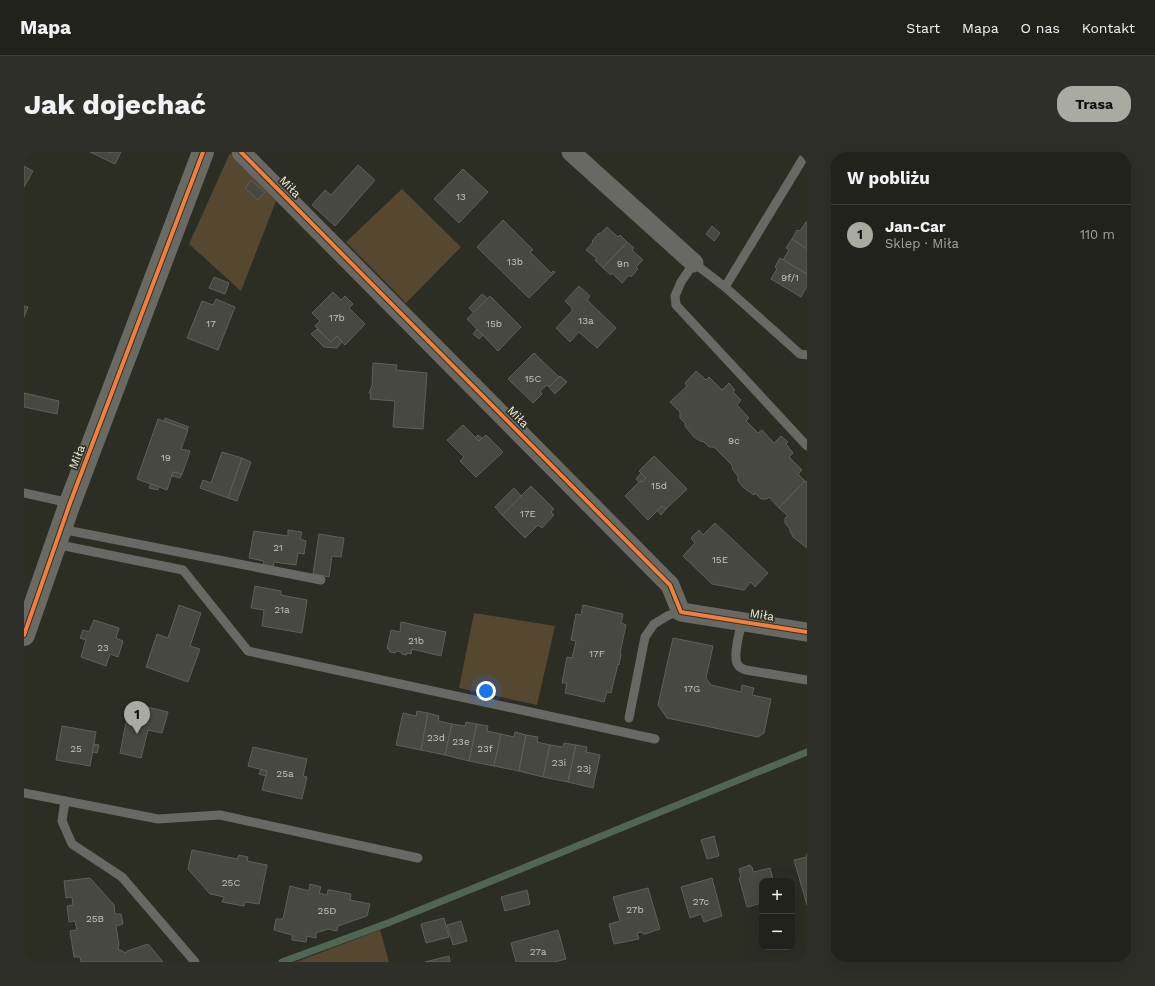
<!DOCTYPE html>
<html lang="pl">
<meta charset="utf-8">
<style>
:root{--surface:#21221b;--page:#2d2f28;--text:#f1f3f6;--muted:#a2a4a3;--line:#3e3f3a;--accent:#a9aaa0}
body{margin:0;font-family:"Work Sans",sans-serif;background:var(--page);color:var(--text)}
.controls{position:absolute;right:12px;bottom:12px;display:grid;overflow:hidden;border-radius:8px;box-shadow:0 4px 16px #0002}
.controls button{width:36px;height:36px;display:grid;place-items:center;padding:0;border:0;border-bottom:1px solid var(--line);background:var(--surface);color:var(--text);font:20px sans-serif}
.you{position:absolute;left:462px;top:539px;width:14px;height:14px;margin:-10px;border:3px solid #fff;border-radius:50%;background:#1a73e8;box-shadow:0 0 0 6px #1a73e833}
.badge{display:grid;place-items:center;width:26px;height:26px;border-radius:50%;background:var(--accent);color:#111;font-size:13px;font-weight:700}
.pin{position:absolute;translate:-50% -33px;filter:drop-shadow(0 1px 2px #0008)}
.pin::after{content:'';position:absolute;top:21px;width:14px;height:12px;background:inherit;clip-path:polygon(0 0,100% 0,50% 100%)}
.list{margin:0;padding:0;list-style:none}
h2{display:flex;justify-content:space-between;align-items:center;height:52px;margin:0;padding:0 16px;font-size:17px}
h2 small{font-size:13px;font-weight:400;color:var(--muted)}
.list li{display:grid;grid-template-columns:26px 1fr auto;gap:12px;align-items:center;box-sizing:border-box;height:60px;padding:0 16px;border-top:1px solid var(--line)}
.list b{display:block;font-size:15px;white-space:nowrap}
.list p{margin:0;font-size:13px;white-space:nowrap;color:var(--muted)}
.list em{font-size:13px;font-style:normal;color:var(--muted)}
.map{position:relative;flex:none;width:783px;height:810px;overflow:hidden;border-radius:16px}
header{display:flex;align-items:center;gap:24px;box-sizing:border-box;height:56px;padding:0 20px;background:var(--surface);border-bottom:1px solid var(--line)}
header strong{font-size:19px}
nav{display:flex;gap:22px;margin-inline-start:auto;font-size:14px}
.intro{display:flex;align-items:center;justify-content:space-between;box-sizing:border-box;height:96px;padding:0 24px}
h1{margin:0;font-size:28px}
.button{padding:10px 18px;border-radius:16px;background:var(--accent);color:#111;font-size:14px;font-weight:700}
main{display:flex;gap:24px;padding:0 24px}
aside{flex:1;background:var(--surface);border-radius:16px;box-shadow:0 4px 16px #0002}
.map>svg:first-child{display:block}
.green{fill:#564730}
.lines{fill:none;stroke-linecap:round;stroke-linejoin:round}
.stream{stroke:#4f6652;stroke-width:7}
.building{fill:#474941;stroke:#5e6159}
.lane{stroke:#686864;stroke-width:9}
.street{stroke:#686864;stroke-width:19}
.secondary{stroke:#6a6a65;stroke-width:22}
.cycleway-casing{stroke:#303121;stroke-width:6}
.cycleway{stroke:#f27e40;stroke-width:4}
.labels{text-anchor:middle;stroke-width:3.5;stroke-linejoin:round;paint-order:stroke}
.number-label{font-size:10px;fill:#c3c4ba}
.street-label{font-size:12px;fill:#ecede3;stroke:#303121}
</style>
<header>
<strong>Mapa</strong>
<nav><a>Start</a><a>Mapa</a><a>O nas</a><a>Kontakt</a></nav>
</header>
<div class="intro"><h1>Jak dojechać</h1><a class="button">Trasa</a></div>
<main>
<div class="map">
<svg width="783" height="810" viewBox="0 0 783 810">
<rect width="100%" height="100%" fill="#2c2e24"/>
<!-- green -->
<g class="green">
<path d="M206,1l46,48 -35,90 -52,-47z"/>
<path d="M378,37l59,58 -55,56 -60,-61z"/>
<path d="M450,461l81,13 -18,79 -78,-17z"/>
<path d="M356,778l9,32h-93z"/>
</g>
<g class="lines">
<!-- stream -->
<path class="stream" d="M258,810l106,-39 172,-70 247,-101"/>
</g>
<!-- building -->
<g class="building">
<path d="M66,0h18l3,1v-1h10l-6,12z"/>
<path d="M334,13l17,15 -40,46 -23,-21 13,-15 6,5z"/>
<path d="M0,14l9,5 -9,16z"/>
<path d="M439,17l25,23 -29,31 -25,-24z"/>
<path d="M227,28l14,12 -7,8 -13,-12z"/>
<path d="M479,68l30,30 -3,2 21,21 2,-2 2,1 -26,26 -52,-51z"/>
<path d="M782,70h1v27l-15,-10 5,-9 3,1z"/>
<path d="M688,74l8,7 -6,8 -8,-7z"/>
<path d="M583,75l11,10 2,-2 7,7 -24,26 -8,-8 2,-1 -11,-9 7,-8 -1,-1 7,-8 1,1z"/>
<path d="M768,87l15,10v25l-24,-14 6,-10 -3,-2z"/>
<path d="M603,90l7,6 -2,2 11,10 -7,7 2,2 -7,8 -2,-2 -7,8 -10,-10 -1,2 -8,-7z"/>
<path d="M756,106l27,16v12l-6,11 -30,-18 6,-10 -2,-2z"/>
<path d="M190,125l15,6 -4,11 -16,-6z"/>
<path d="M555,134l11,10 -3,4 29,28 -19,20 -18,-16 -9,10 -14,-14 16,-17v-3l-7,-7z"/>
<path d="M309,140l8,8 4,-4 8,8 -4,4 16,16 -20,21 -8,-9 -6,6 -16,-16 5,-5 -8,-8z"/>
<path d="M458,142l6,5 -14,14 -5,-5z"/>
<path d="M466,144l31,31 -23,24 -31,-32z"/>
<path d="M192,147l19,8 -17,43 -31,-12 15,-37 11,4z"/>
<path d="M0,154l4,1 -4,10z"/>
<path d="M293,177l14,13 6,-6 5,6 -5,6 -13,-1 -13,-13z"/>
<path d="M453,177l6,6 -4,4 -6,-5z"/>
<path d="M510,201l25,24 -10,10 -2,-2 -7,6 2,3 -9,9 -25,-24z"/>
<path d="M349,211l24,2 -1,5 31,3 -4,56 -30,-2 2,-26 -25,-2 1,-6h-2l3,-7z"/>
<path d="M672,219l10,9 3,-3 13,13 7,-7 6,7 -2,2 8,8 -4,5 12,13 -3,3 12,12 4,-3 12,13 7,-7 7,6 -2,2 7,9 -4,4 13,13 -4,4 7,7 -26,27 -10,-11 -2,2h-6l-6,-6 -1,2 -10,-7 -6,-7v-5l-5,-6 -1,-5 -18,-18h-5l-6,-6 -1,1 -8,-5 -9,-11v-3l-5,-5v-6l-10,-10 17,-16 -2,-3z"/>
<path d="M536,224l7,6 -12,12 -6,-7z"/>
<path d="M0,241l35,8 -2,13 -33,-7z"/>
<path d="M141,266l24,9 -2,2 -23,-8z"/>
<path d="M134,267l30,11 -7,19 9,2 -4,12 -4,11 -9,-2 -6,18 -30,-11z"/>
<path d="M439,273l16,16 7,-6 17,17 -27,25 -16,-16 4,-4 -17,-17z"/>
<path d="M454,283l4,3 -3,3 -4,-3z"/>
<path d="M198,300l20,6 -14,40 -28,-10 3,-8 8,3z"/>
<path d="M630,304l33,33 -21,20 -4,-3 -14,14 -23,-24 15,-15 2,1 4,-4 -7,-7z"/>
<path d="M218,306l9,4 -14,39 -9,-3z"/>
<path d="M149,320l9,2 -2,4 -8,-2z"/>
<path d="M617,321l5,5 -4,4 -2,-1 -1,1 -3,-3z"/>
<path d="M781,329l2,1v66l-14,-11 -3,-6v-2l-5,-6v-5l3,-2 -9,-8z"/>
<path d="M127,332l7,2v4l-9,-2z"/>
<path d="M507,334l23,23 -3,3 3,3 -12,13 -4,-3 -13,13 -23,-23z"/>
<path d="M490,336l7,8 -19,19 -7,-8z"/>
<path d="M638,354l4,3 -5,6 -4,-5z"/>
<path d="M691,371l53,50 -13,14 -4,-5 -7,8 -32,-6 -29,-28 12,-13 -4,-5 8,-8 4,5z"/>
<path d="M264,378l14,2 -2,7 6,2 -2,13 -6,-1 -2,12 -22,-3 -1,5 -10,-1 1,-5 -15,-3 5,-27 34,5z"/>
<path d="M295,382l25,4 -3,19 -9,-1 -3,21 -16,-3z"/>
<path d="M231,434l26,5v4l26,5 -5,33 -40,-7 2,-16 -13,-2z"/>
<path d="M155,453l22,8 -11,33 10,3 -12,33 -42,-15 11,-33 11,4z"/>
<path d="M559,453l40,9 -2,9 5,2 -6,28 1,1 -2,11 -1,-1 -7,29 -4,-1 -3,10 -39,-9 2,-10h-5l5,-26 5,1 4,-17 -5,-1 5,-26 5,1z"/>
<path d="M70,468l25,8 -3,10 7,3 -5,16 -8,-3 -4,12 -25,-9 5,-17 -6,-2 3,-8 6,2z"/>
<path d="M377,470l45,10 -5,24 -29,-7 -1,5 -3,-1 -2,2 -4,-1 -1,-2 -5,-1 -1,2 -5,-1 -1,-3h-2l4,-19 9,2z"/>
<path d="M649,486l40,8 -7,32 5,7 30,7 1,-7 12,3 -2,7 19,4 -7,34 -6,4 -91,-19 -9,-13z"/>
<path d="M106,551l38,9 -6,21 -14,-3 -7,28 -21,-5z"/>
<path d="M393,559l11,2 -7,37 -25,-5 7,-32 13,3z"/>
<path d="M404,561l11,3 -1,5 14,3 -7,31 -24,-5z"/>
<path d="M442,570l11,2 -8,37 -24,-6 7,-31 13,2z"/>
<path d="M453,572l11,2 -1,5 14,3 -7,32 -25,-5z"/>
<path d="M38,574l34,6 -6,34 -34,-6z"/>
<path d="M491,580l11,3 -7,36 -25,-5 7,-32 13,3z"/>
<path d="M502,583l12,2 -1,5 13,3 -7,32 -24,-6z"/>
<path d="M540,591l12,2 -8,37 -25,-5 7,-32 13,2z"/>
<path d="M70,592l5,1 -2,8 -5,-1z"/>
<path d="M552,593l11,2 -1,5 14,3 -7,33 -25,-6z"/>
<path d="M229,595l54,12 -4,17 4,1 -5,22 -40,-9 5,-19 -19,-5z"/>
<path d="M237,617l6,2 -1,5 -7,-2z"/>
<path d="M690,684l5,20 -12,3 -6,-19z"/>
<path d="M168,698l45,9 2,-4 9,2 -1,4 20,4 -8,39 -14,-2 -1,4 -22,-4 2,-5 -14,-3 -22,-25z"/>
<path d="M783,702v51l-13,-45 13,-3z"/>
<path d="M726,713l1,2h1l1,5 17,-4 3,11 -2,1v1h-9v22l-15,4 -8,-29 2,-1 -2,-8z"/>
<path d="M66,726l24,27 1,9h6l2,10 -7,2 3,19 -1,4 8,4 1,-2 21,-7 15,18h-82l-1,-5h-6l-4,-26 7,-1 -2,-9 -6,1 -2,-16 6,-1 -1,-8 -6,1 -2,-17z"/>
<path d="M688,726l10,38 -18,6 -3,-8 -11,4 -9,-31z"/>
<path d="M286,732l11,3 -2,6 8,2 1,-5h2l21,4 -1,6 20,4 -3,12 -29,10 -1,5 -9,-2 -12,4v5l-9,-2 -1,6 -14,-2v-5l-18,-5 2,-11h7l7,-33 19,5z"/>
<path d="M624,736l12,41 -15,5h-2l-1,-2 -5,1 2,6 -25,5 -5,-20 11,-3 -7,-24z"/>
<path d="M503,738l3,14 -25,7 -4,-14z"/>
<path d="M420,766l5,19 -23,6 -5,-19z"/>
<path d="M437,769l6,20 -14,4 -6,-20z"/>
<path d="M534,778l8,29 -12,3h-38l-5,-19z"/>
<path d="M425,804l1,6h-25z"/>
</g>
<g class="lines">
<!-- lane -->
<g class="lane">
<path d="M783,0l-82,135 -31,-24 -13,19 -6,14 1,9 131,141"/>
<path d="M701,135l75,67 7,1"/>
<path d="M0,341l46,10"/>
<path d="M37,377l260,51"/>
<path d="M31,392l128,26 65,81 407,88"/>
<path d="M718,469c-2,10 -10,36 -4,44 2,3 5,4 8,5l61,10"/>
<path d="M605,566l16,-81 9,-13 15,-9 12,-3"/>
<path d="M0,641l134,26 62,-4 198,43"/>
<path d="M41,649l-3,20 10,23 50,33 73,85"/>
</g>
<!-- street -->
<g class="street">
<path d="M217,0l429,433 11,27 126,20"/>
<path d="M547,0l123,111"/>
</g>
<!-- secondary -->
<path class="secondary" d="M0,483l46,-132 133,-351"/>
<defs>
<g id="cycleway">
<path d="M217,0l429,433 11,27 126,20"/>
<path d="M0,483l46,-132 133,-351"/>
</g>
</defs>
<!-- cycleway casing -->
<use href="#cycleway" class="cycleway-casing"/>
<!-- cycleway -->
<use href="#cycleway" class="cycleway"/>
</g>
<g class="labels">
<!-- number labels -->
<g class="number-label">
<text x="437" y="48">13</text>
<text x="491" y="113">13b</text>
<text x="599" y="115">9n</text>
<text x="766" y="129">9f/1</text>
<text x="313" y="169">17b</text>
<text x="562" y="172">13a</text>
<text x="187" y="175">17</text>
<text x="470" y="175">15b</text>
<text x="509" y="230">15C</text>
<text x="710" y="292">9c</text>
<text x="142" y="309">19</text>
<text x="635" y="337">15d</text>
<text x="504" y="365">17E</text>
<text x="254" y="399">21</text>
<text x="696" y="411">15E</text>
<text x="258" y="461">21a</text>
<text x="392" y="492">21b</text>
<text x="79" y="499">23</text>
<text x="573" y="505">17F</text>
<text x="668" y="540">17G</text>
<text x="412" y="589">23d</text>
<text x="437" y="593">23e</text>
<text x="52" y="600">25</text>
<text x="461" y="600">23f</text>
<text x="535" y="614">23i</text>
<text x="560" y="620">23j</text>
<text x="261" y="625">25a</text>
<text x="207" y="734">25C</text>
<text x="677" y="753">27c</text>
<text x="611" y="761">27b</text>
<text x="303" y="762">25D</text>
<text x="71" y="770">25B</text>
<text x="514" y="803">27a</text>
</g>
<!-- street labels -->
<g class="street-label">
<text transform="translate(266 35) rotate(45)" y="4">Miła</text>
<text transform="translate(494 265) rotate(45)" y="4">Miła</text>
<text transform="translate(53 305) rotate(-69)" y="4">Miła</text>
<text transform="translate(738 463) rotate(9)" y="4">Miła</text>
</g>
</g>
</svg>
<div class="controls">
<button>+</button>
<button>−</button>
</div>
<div class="you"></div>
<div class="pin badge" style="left:113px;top:582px">1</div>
</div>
<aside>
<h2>W pobliżu<small></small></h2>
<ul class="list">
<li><span class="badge">1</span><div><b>Jan-Car</b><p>Sklep · Miła</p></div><em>110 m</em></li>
</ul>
</aside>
</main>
